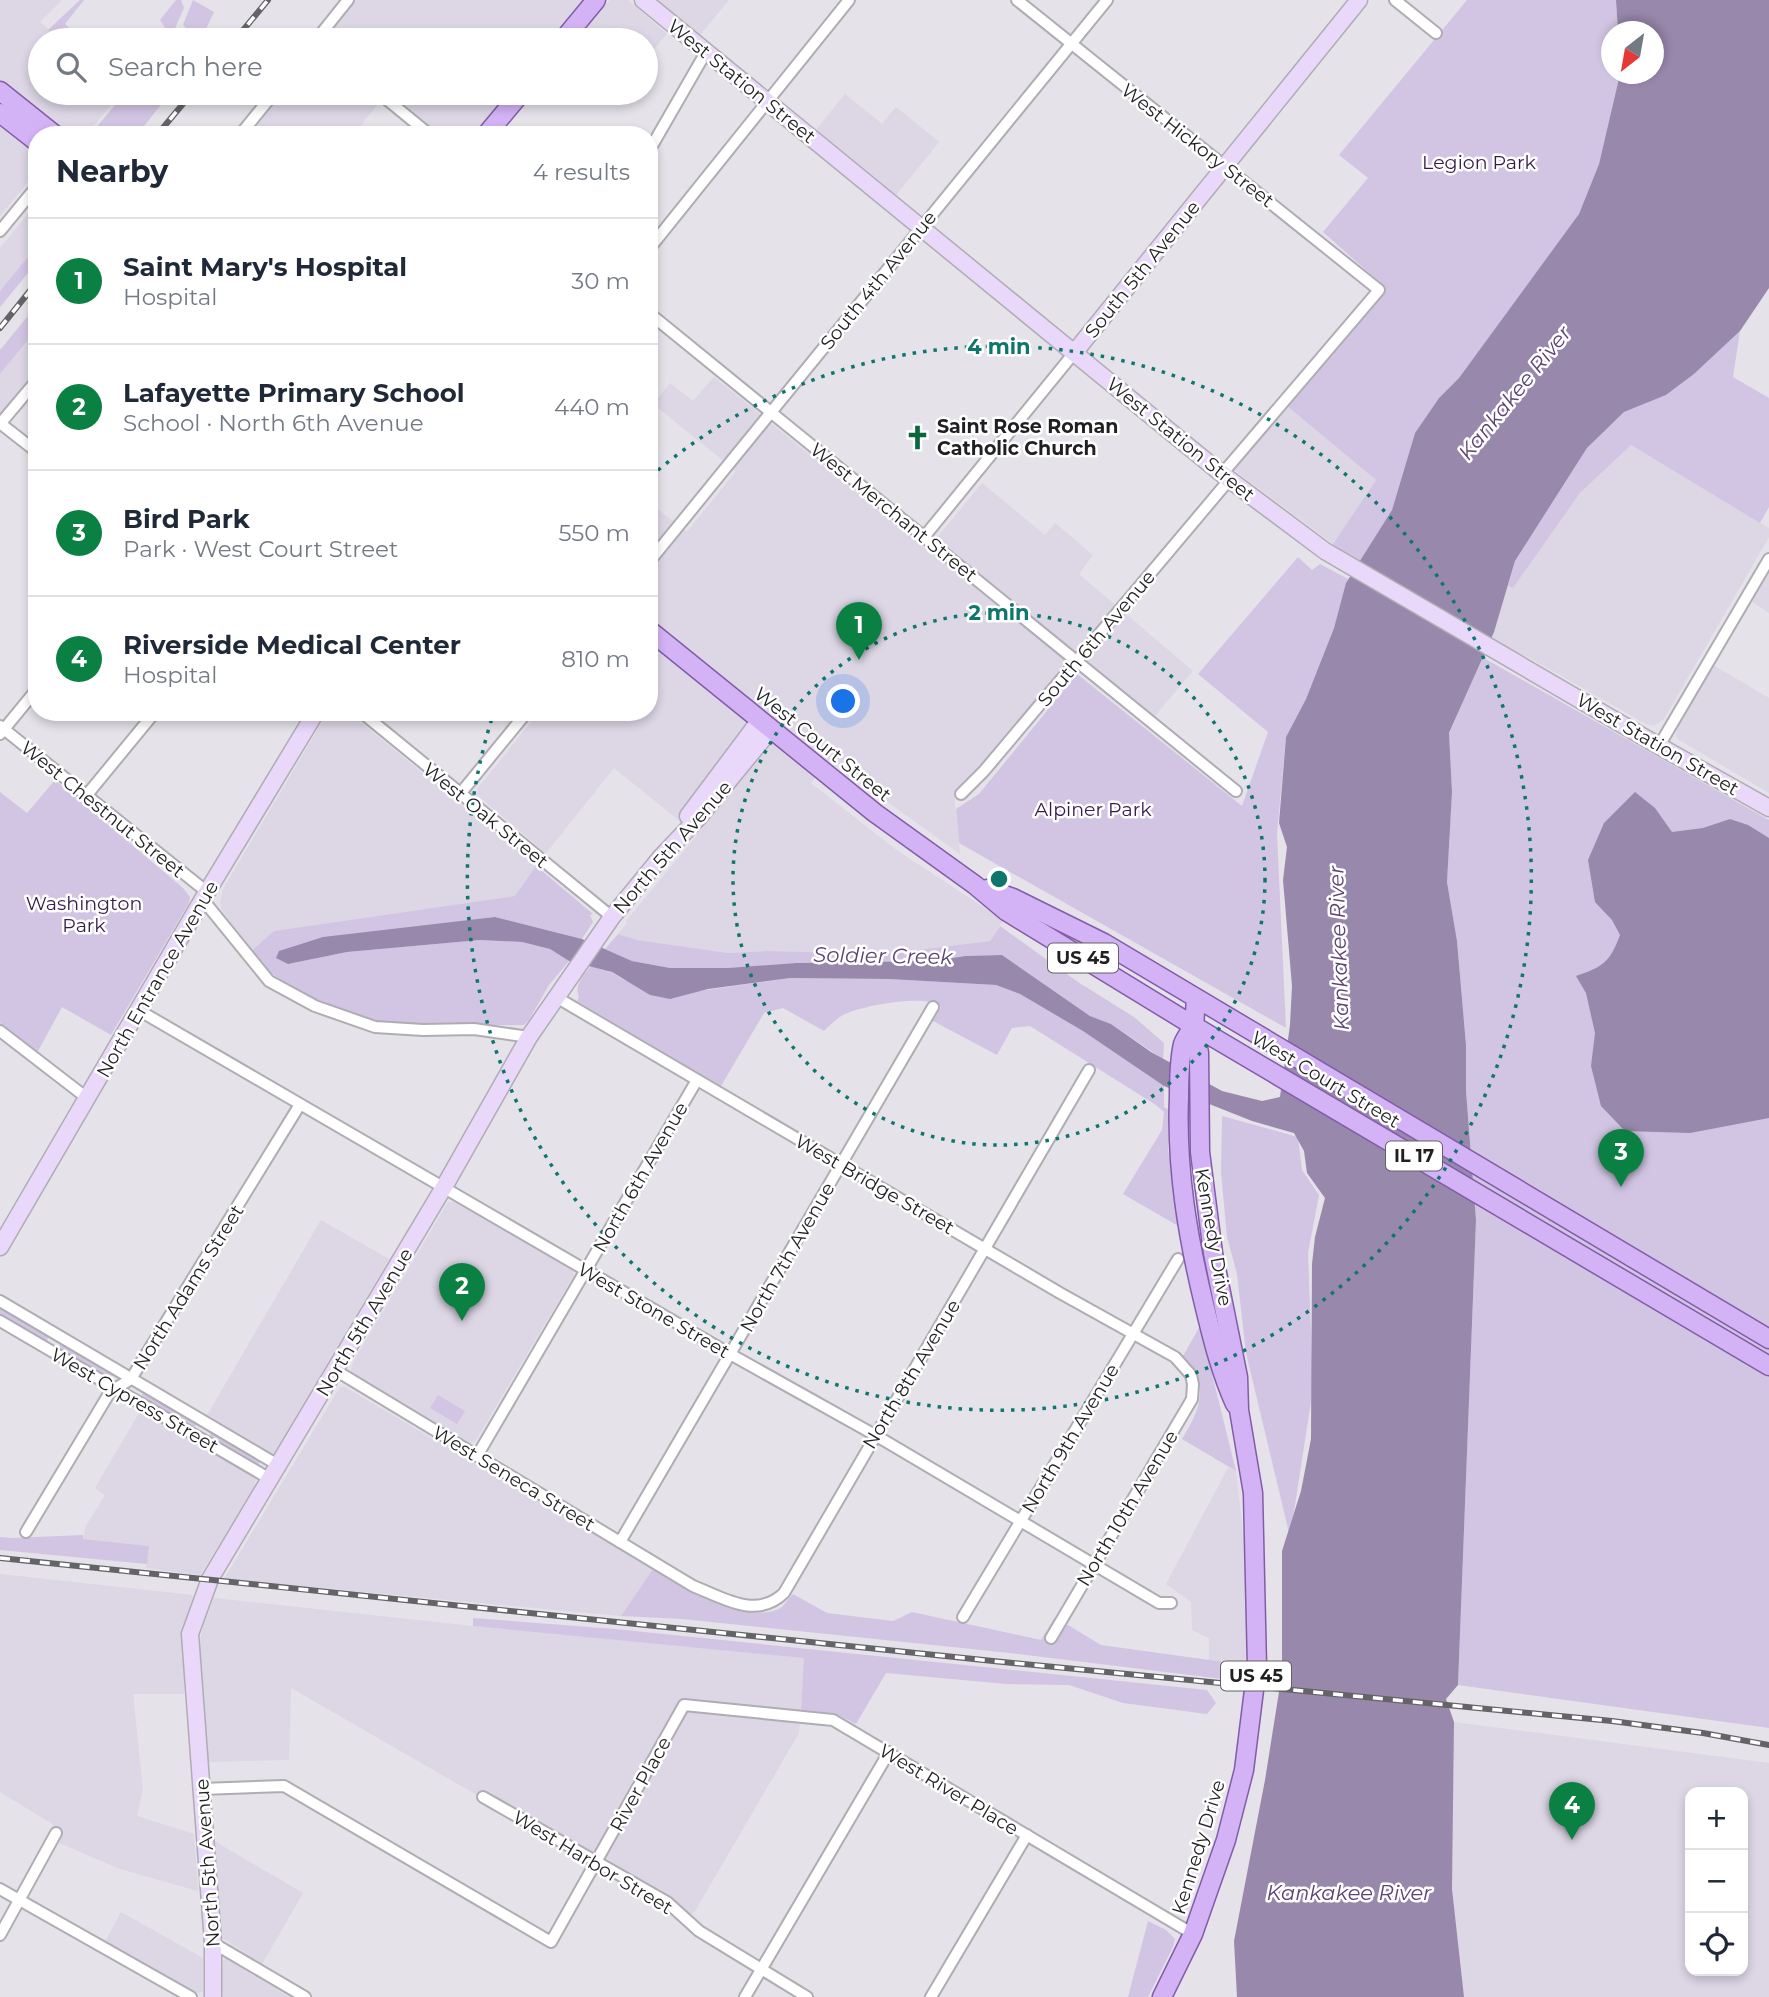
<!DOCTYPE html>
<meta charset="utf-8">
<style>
:root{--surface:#fff;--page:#f2f2f3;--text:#1f2937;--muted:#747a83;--line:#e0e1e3;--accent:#0b8043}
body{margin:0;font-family:Montserrat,sans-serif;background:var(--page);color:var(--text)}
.controls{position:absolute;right:21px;bottom:21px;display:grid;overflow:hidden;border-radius:14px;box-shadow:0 4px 10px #0003}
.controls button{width:63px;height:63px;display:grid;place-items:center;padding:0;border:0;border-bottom:2px solid var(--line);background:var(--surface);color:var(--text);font:35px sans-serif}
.compass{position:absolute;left:1601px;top:21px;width:63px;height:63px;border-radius:50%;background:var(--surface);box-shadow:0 4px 10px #0003;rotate:211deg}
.you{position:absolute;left:844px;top:702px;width:24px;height:24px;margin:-18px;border:5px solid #fff;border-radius:50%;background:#1a73e8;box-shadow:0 0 0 10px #1a73e833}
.badge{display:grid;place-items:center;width:46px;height:46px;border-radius:50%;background:var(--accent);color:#fff;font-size:23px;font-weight:700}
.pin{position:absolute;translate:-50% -58px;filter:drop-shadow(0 2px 4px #0008)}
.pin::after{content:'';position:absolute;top:37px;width:24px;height:21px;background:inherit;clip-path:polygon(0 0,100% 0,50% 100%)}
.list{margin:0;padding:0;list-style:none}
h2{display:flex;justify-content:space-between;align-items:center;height:91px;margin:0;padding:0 28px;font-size:30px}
h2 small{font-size:23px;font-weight:400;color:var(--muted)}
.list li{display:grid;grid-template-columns:46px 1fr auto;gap:21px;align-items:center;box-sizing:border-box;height:126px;padding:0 28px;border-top:2px solid var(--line)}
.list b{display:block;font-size:26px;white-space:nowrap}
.list p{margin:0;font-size:23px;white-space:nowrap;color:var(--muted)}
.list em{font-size:23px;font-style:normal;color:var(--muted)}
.icon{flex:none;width:38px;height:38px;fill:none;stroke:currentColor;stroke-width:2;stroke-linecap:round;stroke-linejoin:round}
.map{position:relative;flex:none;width:1769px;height:1997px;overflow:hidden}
.search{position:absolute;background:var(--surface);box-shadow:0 4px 10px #0003;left:28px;top:28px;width:630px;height:77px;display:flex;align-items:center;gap:18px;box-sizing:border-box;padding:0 24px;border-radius:38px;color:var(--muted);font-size:26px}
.panel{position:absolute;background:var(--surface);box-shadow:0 4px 10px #0003;left:28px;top:126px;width:630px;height:595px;border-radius:28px}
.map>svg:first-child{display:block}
.built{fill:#dcd6e5;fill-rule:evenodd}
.green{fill:#d2c5e3}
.water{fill:#9888ac}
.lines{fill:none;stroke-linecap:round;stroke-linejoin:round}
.street-casing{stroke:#afacb3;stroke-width:14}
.secondary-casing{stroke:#afacb3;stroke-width:19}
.primary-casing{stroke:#815da7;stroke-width:21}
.street{stroke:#fff;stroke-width:10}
.secondary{stroke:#e9d8fa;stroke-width:16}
.primary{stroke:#d3b2f5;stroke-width:18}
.rail-casing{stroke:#646368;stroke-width:6}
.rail{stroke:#fff;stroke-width:3.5;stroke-dasharray:10;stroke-linecap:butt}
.ring{fill:none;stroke:#0f766e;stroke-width:3.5;stroke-dasharray:3.5 7}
.labels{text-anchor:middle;stroke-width:5;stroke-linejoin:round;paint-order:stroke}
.shield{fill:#fff;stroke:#636264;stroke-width:2}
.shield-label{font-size:18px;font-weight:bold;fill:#201f22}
.street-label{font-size:19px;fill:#201f22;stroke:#fff}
.park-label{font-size:19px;fill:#351d4b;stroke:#fff}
.poi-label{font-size:19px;font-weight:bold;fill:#201f22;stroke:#fff;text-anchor:start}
.water-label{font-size:21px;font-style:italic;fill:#5c4476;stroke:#fff}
.centre{fill:#0f766e;stroke:#fff;stroke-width:3.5}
.ring-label{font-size:21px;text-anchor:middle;font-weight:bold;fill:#0f766e;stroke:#fff;stroke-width:5;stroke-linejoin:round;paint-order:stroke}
</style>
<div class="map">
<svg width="1769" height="1997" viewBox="0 0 1769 1997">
<rect width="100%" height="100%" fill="#e5e2ea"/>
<!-- built -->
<g class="built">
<path d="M0,0h62l-22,22 22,18h-22v53h81l-35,42h-20l-66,-54z"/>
<path d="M356,0h227l-33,40h-220l-2,-3 1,-4z"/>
<path d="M610,0h18l39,34 -21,24v-18h-62l-5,-4z"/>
<path d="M658,0h71l-29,35z"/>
<path d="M281,93h84l13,11 -25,31h-107z"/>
<path d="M392,93h115l-34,42h-32z"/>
<path d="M845,94l37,30 14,-17 43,35 -43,53 -80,-65z"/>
<path d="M0,124l37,29v18l-37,45z"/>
<path d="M37,203v43l-37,45v-43z"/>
<path d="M37,329v44l-37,44v-43z"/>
<path d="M714,377l213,173 55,-67 63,52 10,-12 38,32 -14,19 114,97 -39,46 -79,-66 -102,127 -19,18 6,58 -60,-43 -69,-53 -20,25 84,66 108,71 -13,21 -104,13 -118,-3 -40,2 -91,-13 -19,-6 9,-11 -1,-2 71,-86 -83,-67 -68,85 -69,-58 1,-7 61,-76h110v-210l38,30 49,-61 -83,-67 17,-21 23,18z"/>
<path d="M1287,406l89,74 -43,64 -100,-75z"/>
<path d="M1631,445l138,83v9l-105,182 -10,7 -8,-2 -113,-64 -43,-21 18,-53 5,2 67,-95z"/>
<path d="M1769,573v40l-17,-11z"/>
<path d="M1713,665l56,33v95l-90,-53 -3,-3 2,-13z"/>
<path d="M328,712h20l188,154 -20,30 -242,35 -23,20 -29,-41 -2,-7 3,-14z"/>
<path d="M448,1202h6l118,67 2,6 -98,165 -4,3 -5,-1 -116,-70 1,-8z"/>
<path d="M321,1220l68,39 -115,194 -3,2 -65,-38z"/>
<path d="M340,1387h5l308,182 -32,47 -397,-37z"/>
<path d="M142,1408l112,67 2,4 -2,9 -54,87 -54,-7 3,-22 -66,-7 2,-11 20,-33 -10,-7z"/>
<path d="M1228,1468l8,3 10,88v105l-37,-4v-22l-17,-8 -1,-28 -25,-18z"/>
<path d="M0,1574l193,21 -10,44 1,55h-51l10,96 -6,26 57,18 4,57 -78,-22 -63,-27v-13l-6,-6 -51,-31z"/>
<path d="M214,1598l259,28 332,32 -6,75 -104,178 -6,4 -23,-21 -184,-103 -5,4 -186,-107 -2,72 -84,2 -6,-117 4,-18z"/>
<path d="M1454,1722l315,41v234h-305l-12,-108zM1690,1792h53v179h-53z"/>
<path d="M211,1839l92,54 -41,71 -44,-29z"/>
<path d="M121,1912l82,46v33l-3,2 -10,-3 -85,-48z"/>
<path d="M224,1959h3l62,38h-66l-3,-30z"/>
</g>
<!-- green -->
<g class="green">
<path d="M80,0h4l-19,24 10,9 -5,7h-8l-14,-10z"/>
<path d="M176,0h5l3,8 -11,25 -8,-5 -5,-8z"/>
<path d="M193,0l21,12 -9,19 -10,9h-20l3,-5 5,1 3,-4v-4l-3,-3z"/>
<path d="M1467,0h149l2,31 -6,1v42h8l-21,90 -23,58 -117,156 -20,20 -24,35 -23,77 -33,53 -26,-19 43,-64 -89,-74 99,-118 -63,-56 45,-54 -29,-23z"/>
<path d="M125,93h15l-1,6 5,5 8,-3v-8h9l6,4 -30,38h-47z"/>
<path d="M37,246v16l-37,45v-16z"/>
<path d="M37,305v24l-37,45v-24z"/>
<path d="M1740,331l-7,46 36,21v109l-9,16 -129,-78 -51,48 -67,95 -5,-2 7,-25 72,-113 37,-36 42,-17 28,-21z"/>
<path d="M1298,557l14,13 8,-6 28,15 -14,49 -28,71 -20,38 -9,97 9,194 -327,-185 -3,-34 23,-15 98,-120 165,132 26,-74 -70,-58z"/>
<path d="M1482,657l287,163v908l-311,-43 18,-465 -10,-129v-46l-9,-104 -10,-59 5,-90 -3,-58z"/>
<path d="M55,780l128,108 7,9 -1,6 -78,132 -49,-28 -25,46 -37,-30v-231l27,21z"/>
<path d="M536,866l57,48 -3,1 3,7 -11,17 -87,-22 -47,7 -160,40 59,-12 133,-12 42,2 28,7 19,12 -20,24 -20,35 -5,5 -114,1 -34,-4 -71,-27 -34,-22 -20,-22 23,-20 241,-35z"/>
<path d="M1000,926l78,56 56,35 30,26 -1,16 -52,-35 -21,-8 -88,-61 -37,1 -31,5 -138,2 -68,5h-58l-38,-7 -27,-12 13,-15 19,6 91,13 40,-2 118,3 104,-13z"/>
<path d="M591,966l20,6 13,8 67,12 99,-14 99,1 107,6 24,9 64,37 80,55v21l4,2v40l12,78 -57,-33 39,-64 2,-18 -8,-7 -126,-79 -18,2 -15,27 -64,-34 8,-14c-13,-14 -79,-1 -96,7 -8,4 -15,11 -21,17l-41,-23 -19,5 -43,73 -144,-85 2,-4c-5,-12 4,-21 12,-31z"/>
<path d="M1222,1116l76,21 4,33 17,25 -11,58 5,136 -23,148 -44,-184 -9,-79 -10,-37 -6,-65z"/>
<path d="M0,1305l49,30 -3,8 -46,-24z"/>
<path d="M1200,1326l36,145 -54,-32c19,-31 28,-53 1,-83z"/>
<path d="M60,1344l5,1 49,29 -5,7 -51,-30z"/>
<path d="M143,1393l4,1 52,30 -8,3 -48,-27 -2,-2z"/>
<path d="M438,1395l27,16 -8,13 -27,-16z"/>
<path d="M212,1431l49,29 -4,7 -49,-29z"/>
<path d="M83,1535v4l66,7 -2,18 -147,-14v-13l12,1z"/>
<path d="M653,1569c27,15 98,59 129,38 4,-4 7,-9 11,-13l34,19 66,8 19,-9 129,28 14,-23 46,28 123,17 -1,17 -213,-26 -328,-34 -61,-3z"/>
<path d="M473,1618l142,11 592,61 9,13 -9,11 -84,-11 -54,-18 -63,-1 -120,-11 -30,51 -22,-11 -33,-3 3,-52 -331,-32z"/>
<path d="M1148,1921l18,9 9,9 -2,8 -25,50h-20z"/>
</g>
<!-- water -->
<g class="water">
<path d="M1616,0h153v288l-29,43 -46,43 -28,21 -42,17 -37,36 -72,113 -21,71 -45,101 3,59 -5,90 10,59 9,104v46l10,129 -18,465 -12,14 8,23 -2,167 12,108h-227l-3,-56 31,-161 17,-107v-122l19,-60 10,-52 1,-175 3,-27 10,-39 -18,-25 -3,-22 -10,-18 -42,-12 -88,-35 -81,-55 -63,-37 -24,-9 -107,-6 -99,-1 -82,11 -38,10 -20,-4 -38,-23 -43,-11 -19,-12 -28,-7 -42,-2 -133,12 -59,12 -12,-6 3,-7 44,-14 172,-20 87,22 50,22 38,7h58l68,-5 138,-2 31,-5 37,-1 88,61 21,8 40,28 71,39 40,10 18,-4 10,-72 2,-39 -9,-106 4,-33 -8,-24 7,-86 20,-38 28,-71 12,-45 46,-73 23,-77 24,-35 20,-20 120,-164 20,-50 21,-90h34v-42l-36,-1z"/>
<path d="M1635,792l20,16 17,24 31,-4 27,-9 18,6 21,13v280l-79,15 -65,-2 -24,-25 -10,-40 4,-33 -9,-40 -10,-17c27,-9 34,-14 44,-41l-8,-15 -17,-18 -7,-42 16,-37z"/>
</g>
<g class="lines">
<defs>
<g id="street">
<path d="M1017,0l362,290 -157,184"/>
<path d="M1395,0l41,33"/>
<path d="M316,40l32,-40"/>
<path d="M379,93l51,42"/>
<path d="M240,135l34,-42"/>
<path d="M649,151l57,-99"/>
<path d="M0,231l37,-45"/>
<path d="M649,249l200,-249"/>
<path d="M649,313l587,478"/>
<path d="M0,424l37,-44"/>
<path d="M1,424l36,28"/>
<path d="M924,537l150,-184"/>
<path d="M649,562l458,-562"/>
<path d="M361,712l251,205"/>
<path d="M0,726l207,166"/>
<path d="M0,734l37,-45"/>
<path d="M1659,746l110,-187"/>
<path d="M460,794l67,-82"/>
<path d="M961,794l23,-23 245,-291"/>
<path d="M86,796l69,-84"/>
<path d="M204,901l65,80 46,25 60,21 48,3 51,-1 55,8"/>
<path d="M556,997l504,296 115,64 16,18 2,9 -1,15 -141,239"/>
<path d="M140,1011l590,343 145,81 284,168h12"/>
<path d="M0,1031l87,67"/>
<path d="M0,1301l278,164"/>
<path d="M0,1321l270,158"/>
<path d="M335,1370l358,216c31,12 63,34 91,7l305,-523"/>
<path d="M477,1456l220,-376"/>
<path d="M26,1532l84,-140 21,-13 168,-273"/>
<path d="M620,1542l313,-535"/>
<path d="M963,1617l215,-358"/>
<path d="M202,1789l82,-3 267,156 133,-237 149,15 360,214"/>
<path d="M483,1797l184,105 32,29 108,66"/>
<path d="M0,1889l191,108"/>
<path d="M0,1935l56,-102"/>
<path d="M213,1943l92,54"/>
<path d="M745,1997l144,-245"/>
<path d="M931,1997l96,-162"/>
</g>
<g id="secondary">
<path d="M643,0l579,474 103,77 334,195 110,62"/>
<path d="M1074,353l285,-353"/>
<path d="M688,816l72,-96"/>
<path d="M0,1247l207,-355 109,-180"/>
<path d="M213,1997v-54l-23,-309 20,-55 234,-392 85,-150 83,-120 49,-60 38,-40 72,-88"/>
</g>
<g id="primary">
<path d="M563,40l33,-40"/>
<path d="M0,91l55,44"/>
<path d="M0,113l37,29"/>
<path d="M486,135l35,-42"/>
<path d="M649,630l226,183 100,72 31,26 188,115 575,340"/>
<path d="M987,889l26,9 91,45 665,396"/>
<path d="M1194,1026c-4,6 -9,12 -11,18 -4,17 -4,36 -4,53 -3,72 9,142 26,211 8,33 16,65 30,96"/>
<path d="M1162,1997l31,-63 33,-94 18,-70 13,-104 -4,-173 -14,-83 -1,-33 -25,-124 -13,-101 -1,-99 -5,-27 2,-27"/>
</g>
</defs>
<!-- street casing -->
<use href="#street" class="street-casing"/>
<!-- secondary casing -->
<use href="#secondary" class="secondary-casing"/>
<!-- primary casing -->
<use href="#primary" class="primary-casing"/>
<!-- street -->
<use href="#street" class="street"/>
<!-- secondary -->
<use href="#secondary" class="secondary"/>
<!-- primary -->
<use href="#primary" class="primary"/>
<defs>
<g id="rail">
<path d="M235,40l33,-40"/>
<path d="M157,135l35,-42"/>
<path d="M0,328l37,-46"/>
<path d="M0,1558l993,103 619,60 91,12 66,12"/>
</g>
</defs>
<!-- rail casing -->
<use href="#rail" class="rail-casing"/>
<!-- rail -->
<use href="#rail" class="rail"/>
</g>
<!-- distance rings -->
<g class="ring">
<circle cx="999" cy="879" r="266"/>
<path d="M650 477A532 532 0 1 1 493 715"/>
</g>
<!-- icons -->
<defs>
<symbol id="church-bare" viewBox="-9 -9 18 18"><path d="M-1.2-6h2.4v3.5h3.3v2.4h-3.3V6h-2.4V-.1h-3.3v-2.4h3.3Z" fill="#09673b" stroke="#fff" stroke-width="2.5" paint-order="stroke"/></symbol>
</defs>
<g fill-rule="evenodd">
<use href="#church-bare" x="900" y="420" width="35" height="35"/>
</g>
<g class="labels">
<!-- shield labels -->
<g class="shield">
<rect x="1048" y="943.5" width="70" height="29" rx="5"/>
<rect x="1386" y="1141.5" width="56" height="29" rx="5"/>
<rect x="1221" y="1661.5" width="70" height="29" rx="5"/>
</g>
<g class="shield-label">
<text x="1083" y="964">US 45</text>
<text x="1414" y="1162">IL 17</text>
<text x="1256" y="1682">US 45</text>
</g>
<!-- street labels -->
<g class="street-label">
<text transform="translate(742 81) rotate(39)" y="7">West Station Street</text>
<text transform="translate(1198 145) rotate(38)" y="7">West Hickory Street</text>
<text transform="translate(1142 269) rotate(-51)" y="7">South 5th Avenue</text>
<text transform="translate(878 280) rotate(-51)" y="7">South 4th Avenue</text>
<text transform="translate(1181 439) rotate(39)" y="7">West Station Street</text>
<text transform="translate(894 512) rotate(39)" y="7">West Merchant Street</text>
<text transform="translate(1096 638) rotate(-50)" y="7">South 6th Avenue</text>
<text transform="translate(823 744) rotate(39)" y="7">West Court Street</text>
<text transform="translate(1658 744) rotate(30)" y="7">West Station Street</text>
<text transform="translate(103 809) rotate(39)" y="7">West Chestnut Street</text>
<text transform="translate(486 815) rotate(39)" y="7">West Oak Street</text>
<text transform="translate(672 847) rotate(-49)" y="7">North 5th Avenue</text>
<text transform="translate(157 979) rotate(-60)" y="7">North Entrance Avenue</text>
<text transform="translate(1326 1079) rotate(31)" y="7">West Court Street</text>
<text transform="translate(640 1177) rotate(-60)" y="7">North 6th Avenue</text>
<text transform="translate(875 1184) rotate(30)" y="7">West Bridge Street</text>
<text transform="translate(1214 1237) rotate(80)" y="7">Kennedy Drive</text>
<text transform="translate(787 1257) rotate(-60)" y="7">North 7th Avenue</text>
<text transform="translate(188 1287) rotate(-58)" y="7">North Adams Street</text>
<text transform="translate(654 1310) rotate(30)" y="7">West Stone Street</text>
<text transform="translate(364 1322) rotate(-59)" y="7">North 5th Avenue</text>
<text transform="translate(911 1374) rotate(-59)" y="7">North 8th Avenue</text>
<text transform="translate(135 1400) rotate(30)" y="7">West Cypress Street</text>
<text transform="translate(1070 1438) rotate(-59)" y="7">North 9th Avenue</text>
<text transform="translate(514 1478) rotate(31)" y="7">West Seneca Street</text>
<text transform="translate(1127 1508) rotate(-59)" y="7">North 10th Avenue</text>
<text transform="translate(640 1784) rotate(-61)" y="7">River Place</text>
<text transform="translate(949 1789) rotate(31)" y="7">West River Place</text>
<text transform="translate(1198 1847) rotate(-73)" y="7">Kennedy Drive</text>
<text transform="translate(593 1862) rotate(31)" y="7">West Harbor Street</text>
<text transform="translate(207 1863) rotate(-94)" y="7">North 5th Avenue</text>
</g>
<!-- park labels -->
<g class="park-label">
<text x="1479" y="169">Legion Park</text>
<text x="1093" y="816">Alpiner Park</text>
<text x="84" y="910">Washington<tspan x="84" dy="22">Park</tspan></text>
</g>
<!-- poi labels -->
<g class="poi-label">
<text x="937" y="433">Saint Rose Roman<tspan x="937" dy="22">Catholic Church</tspan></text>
</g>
<!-- water labels -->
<g class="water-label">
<text transform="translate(1515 393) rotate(-51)" y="7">Kankakee River</text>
<text transform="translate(1339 948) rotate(-92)" y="7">Kankakee River</text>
<text transform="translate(883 956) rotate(1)" y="7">Soldier Creek</text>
<text x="1349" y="1900">Kankakee River</text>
</g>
</g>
<circle cx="999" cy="879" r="10" class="centre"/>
<g class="ring-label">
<text x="999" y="354">4 min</text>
<text x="999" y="620">2 min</text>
</g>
</svg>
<div class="controls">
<button>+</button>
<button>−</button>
<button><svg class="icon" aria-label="locate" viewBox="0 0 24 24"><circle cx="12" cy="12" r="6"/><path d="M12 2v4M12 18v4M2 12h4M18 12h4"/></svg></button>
</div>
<svg class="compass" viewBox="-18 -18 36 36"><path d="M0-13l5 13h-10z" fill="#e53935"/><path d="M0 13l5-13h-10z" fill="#747a83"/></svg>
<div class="you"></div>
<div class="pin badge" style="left:859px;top:660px">1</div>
<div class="pin badge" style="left:462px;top:1321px">2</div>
<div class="pin badge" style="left:1621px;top:1187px">3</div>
<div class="pin badge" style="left:1572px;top:1840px">4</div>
<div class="search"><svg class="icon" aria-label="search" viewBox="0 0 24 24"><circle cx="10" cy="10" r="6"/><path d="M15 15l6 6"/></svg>Search here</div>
<section class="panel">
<h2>Nearby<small>4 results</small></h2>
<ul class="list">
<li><span class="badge">1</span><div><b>Saint Mary's Hospital</b><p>Hospital</p></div><em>30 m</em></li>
<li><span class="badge">2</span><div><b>Lafayette Primary School</b><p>School · North 6th Avenue</p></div><em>440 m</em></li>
<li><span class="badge">3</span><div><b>Bird Park</b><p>Park · West Court Street</p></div><em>550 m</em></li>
<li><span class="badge">4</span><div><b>Riverside Medical Center</b><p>Hospital</p></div><em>810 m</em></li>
</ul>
</section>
</div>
